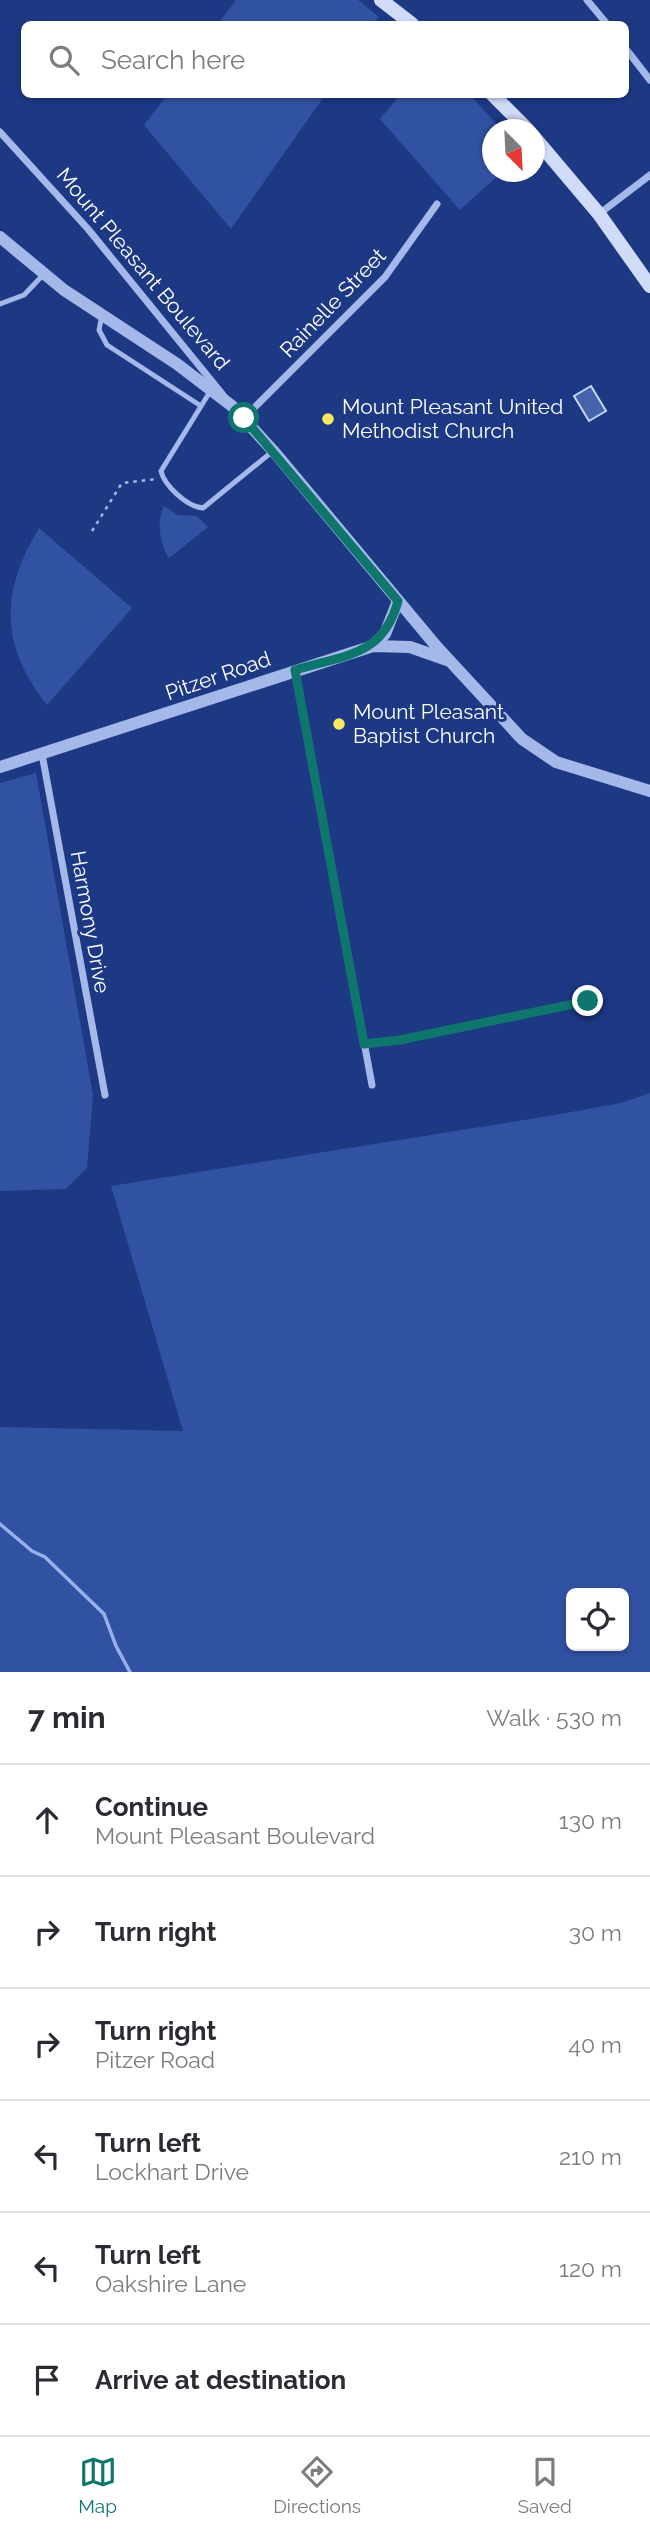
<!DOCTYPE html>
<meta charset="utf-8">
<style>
:root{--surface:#fff;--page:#f7f7f7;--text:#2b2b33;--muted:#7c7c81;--line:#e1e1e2;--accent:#0f766e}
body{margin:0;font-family:Raleway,sans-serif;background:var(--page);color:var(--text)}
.controls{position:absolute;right:21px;bottom:21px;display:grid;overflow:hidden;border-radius:10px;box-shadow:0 2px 5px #0004}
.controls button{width:63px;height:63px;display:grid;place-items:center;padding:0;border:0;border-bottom:2px solid var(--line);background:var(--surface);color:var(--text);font:35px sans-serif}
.compass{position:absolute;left:482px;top:119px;width:63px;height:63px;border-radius:50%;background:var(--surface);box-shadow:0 2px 5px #0004;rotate:156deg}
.stop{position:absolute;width:21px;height:21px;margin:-16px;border:5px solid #0f766e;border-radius:50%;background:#fff}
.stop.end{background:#0f766e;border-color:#fff;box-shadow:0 2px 7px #0008}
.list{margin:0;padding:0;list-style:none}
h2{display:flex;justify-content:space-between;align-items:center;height:91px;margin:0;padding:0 28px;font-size:30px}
h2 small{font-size:23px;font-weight:400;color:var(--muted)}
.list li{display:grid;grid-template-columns:46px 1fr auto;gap:21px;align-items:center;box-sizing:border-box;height:112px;padding:0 28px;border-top:2px solid var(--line)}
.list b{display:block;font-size:26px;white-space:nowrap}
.list p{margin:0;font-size:23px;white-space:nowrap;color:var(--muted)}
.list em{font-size:23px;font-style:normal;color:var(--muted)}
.icon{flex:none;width:38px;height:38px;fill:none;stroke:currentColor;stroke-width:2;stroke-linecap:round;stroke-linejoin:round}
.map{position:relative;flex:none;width:650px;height:1672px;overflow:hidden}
.search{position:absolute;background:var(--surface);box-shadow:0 2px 5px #0004;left:21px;right:21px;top:21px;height:77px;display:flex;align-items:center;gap:18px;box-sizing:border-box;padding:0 24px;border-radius:10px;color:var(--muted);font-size:26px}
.sheet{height:763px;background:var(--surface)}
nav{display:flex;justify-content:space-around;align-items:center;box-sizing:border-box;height:98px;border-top:2px solid var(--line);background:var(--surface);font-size:19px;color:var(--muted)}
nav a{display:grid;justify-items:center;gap:4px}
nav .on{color:var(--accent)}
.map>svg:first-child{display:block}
.green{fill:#3151a2;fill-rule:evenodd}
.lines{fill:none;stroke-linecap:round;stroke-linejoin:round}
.stream{stroke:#98b1ec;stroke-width:3.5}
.building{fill:#4662ad;stroke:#c9d6f8;stroke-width:2}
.path{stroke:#a5b8ea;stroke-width:2.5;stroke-dasharray:3.5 5;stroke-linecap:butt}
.service{stroke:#a5b8ea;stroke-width:5}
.minor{stroke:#a5b8ea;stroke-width:7}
.tertiary{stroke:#a5b8ea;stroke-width:12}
.secondary{stroke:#d0dbf8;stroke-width:14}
.route{stroke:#0f766e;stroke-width:9}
.poi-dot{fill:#fae863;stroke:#1d3984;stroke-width:2.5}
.labels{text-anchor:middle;stroke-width:6;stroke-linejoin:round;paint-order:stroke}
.street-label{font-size:21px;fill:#fff;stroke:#1d3984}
.poi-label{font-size:21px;fill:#fff;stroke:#1d3984;text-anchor:start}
</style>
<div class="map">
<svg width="650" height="1672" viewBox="0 0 650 1672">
<rect width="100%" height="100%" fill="#1d3984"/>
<!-- green -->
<g class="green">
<path d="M236,0h122l21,17 -6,7h-155z"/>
<path d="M167,95v-1l158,1 -94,134 -87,-104z"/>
<path d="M400,95h70l31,34 -9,1v42h10l-42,38 -80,-91z"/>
<path d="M164,506l14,9 19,1 11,11 -39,31c-9,-12 -13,-39 -5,-52z"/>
<path d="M39,528l93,80 -85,97c-47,-59 -47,-113 -8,-177z"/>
<path d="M36,773l57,322 -6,73 -21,21 -66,2v-408z"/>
<path d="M650,1093v579h-650v-245l183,4 -72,-245 438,-70 72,-13zM571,1593h53v53h-53z"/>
</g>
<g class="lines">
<!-- stream -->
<path class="stream" d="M0,1524l32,27 13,6 59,57 12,32 14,26"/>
</g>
<!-- building -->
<path class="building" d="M591,386l15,25 -17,10 -15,-25z"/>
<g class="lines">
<!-- path -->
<path class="path" d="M92,531l30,-48 35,-4"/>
<!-- service -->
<g class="service">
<path d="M0,304l24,-9 19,-20"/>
<path d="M102,315l-3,15 8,15 94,61"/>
<path d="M211,390l-50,81c3,14 26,36 42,37l70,-57"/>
</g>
<!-- minor -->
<g class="minor">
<path d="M587,0l20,24"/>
<path d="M626,49l24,31"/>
<path d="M0,132l88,97 135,166"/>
<path d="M599,214l51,-39"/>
<path d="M244,418l141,-141 52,-73"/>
<path d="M295,671l77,414"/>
<path d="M42,754l63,341"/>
<path d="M364,1044l36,-4 188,-39"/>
</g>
<!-- tertiary -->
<g class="tertiary">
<path d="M0,237l64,53 113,74 55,42 44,48 161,193 85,92 34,23 94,29"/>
<path d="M373,646l12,-12 13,-33"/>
<path d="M0,767l373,-121 37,1 37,13"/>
</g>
<!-- secondary -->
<g class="secondary">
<path d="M381,0l31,24"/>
<path d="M492,94l36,36"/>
<path d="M534,137l65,77 51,72"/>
</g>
</g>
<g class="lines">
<!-- route -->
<path class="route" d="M244,418l154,183c-15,56 -55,54 -103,69l69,374 36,-4 188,-39"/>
</g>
<!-- markers -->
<g class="poi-dot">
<circle cx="328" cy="419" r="7"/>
<circle cx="339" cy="724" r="7"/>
</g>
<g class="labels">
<!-- street labels -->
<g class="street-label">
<text transform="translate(143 269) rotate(50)" y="7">Mount Pleasant Boulevard</text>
<text transform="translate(333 303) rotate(-46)" y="7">Rainelle Street</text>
<text transform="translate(218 676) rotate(-19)" y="7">Pitzer Road</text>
<text transform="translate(90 922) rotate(80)" y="7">Harmony Drive</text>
</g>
<!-- poi labels -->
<g class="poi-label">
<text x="342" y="414">Mount Pleasant United<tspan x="342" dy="24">Methodist Church</tspan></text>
<text x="353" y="719">Mount Pleasant<tspan x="353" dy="24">Baptist Church</tspan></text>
</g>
</g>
</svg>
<div class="controls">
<button><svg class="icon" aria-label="locate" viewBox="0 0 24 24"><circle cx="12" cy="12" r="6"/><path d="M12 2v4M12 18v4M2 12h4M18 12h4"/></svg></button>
</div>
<svg class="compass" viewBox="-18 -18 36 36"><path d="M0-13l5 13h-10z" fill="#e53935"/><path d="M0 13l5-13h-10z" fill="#7c7c81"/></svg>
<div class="stop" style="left:244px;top:418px"></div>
<div class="stop end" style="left:588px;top:1001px"></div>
<div class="search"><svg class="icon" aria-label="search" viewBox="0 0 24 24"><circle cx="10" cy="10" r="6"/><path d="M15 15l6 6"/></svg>Search here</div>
</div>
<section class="sheet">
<h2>7 min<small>Walk · 530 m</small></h2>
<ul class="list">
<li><svg class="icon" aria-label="ahead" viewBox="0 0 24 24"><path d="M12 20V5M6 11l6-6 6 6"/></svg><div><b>Continue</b><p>Mount Pleasant Boulevard</p></div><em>130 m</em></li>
<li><svg class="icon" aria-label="right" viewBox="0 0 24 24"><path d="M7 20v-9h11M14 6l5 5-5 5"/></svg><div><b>Turn right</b></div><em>30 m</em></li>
<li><svg class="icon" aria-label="right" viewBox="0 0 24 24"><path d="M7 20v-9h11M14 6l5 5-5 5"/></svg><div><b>Turn right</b><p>Pitzer Road</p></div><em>40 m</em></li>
<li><svg class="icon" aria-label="left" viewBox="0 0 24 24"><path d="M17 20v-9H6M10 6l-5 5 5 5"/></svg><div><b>Turn left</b><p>Lockhart Drive</p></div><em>210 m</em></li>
<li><svg class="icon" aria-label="left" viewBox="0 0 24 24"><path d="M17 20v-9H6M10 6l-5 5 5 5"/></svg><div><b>Turn left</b><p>Oakshire Lane</p></div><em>120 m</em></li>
<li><svg class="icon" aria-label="arrive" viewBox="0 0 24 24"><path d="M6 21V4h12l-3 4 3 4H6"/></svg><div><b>Arrive at destination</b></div></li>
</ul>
</section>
<nav>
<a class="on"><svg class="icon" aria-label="map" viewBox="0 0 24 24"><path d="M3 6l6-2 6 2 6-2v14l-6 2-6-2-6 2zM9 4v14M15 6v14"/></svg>Map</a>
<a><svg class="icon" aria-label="directions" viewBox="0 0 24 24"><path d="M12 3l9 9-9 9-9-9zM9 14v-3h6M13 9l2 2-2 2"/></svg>Directions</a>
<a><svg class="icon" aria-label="saved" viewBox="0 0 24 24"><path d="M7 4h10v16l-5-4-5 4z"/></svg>Saved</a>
</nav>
